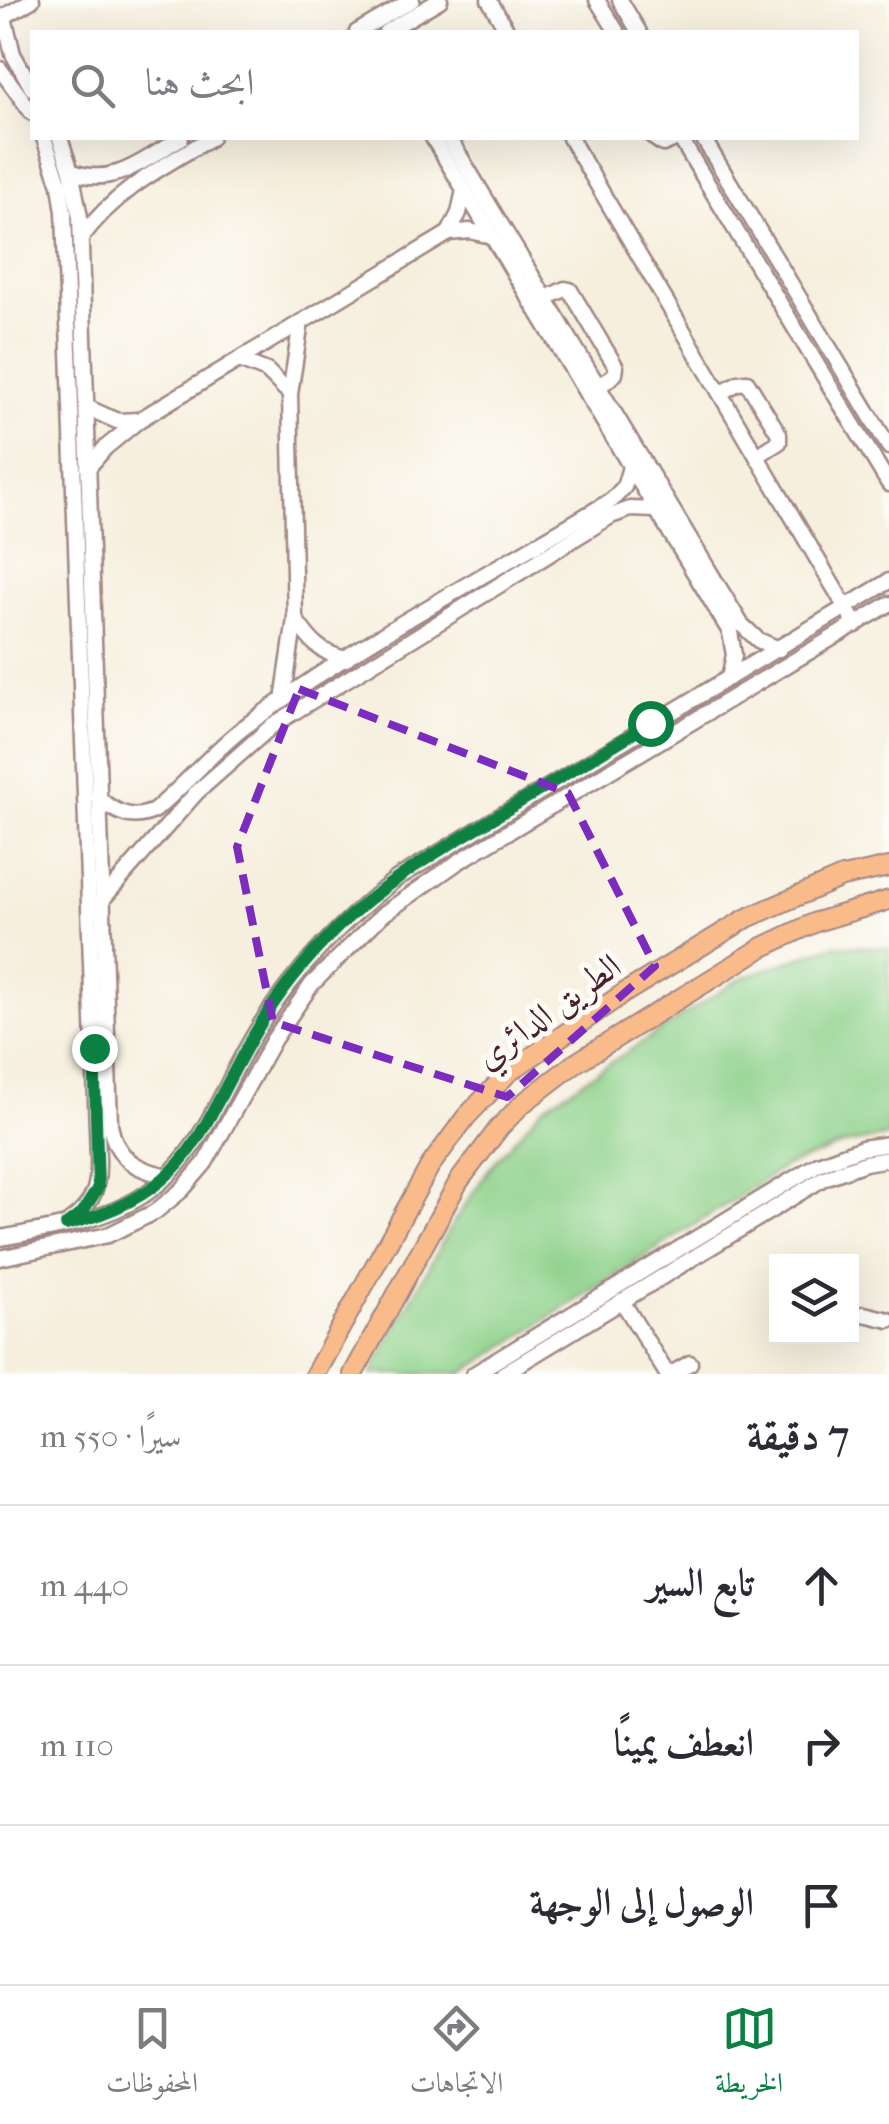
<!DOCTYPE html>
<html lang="ar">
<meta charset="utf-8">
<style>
:root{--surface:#fff;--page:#f7f7f7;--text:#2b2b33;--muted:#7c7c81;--line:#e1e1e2;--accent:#0b8043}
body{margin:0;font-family:"IM FELL French Canon",Amiri,serif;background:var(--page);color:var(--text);direction:rtl}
.controls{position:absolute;right:30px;bottom:30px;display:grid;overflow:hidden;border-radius:0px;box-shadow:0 10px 40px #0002}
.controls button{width:90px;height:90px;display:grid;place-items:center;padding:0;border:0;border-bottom:2px solid var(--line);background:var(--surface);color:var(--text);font:50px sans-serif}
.stop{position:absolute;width:30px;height:30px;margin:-22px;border:8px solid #0b8043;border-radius:50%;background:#fff}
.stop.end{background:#0b8043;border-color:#fff;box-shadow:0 2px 10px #0008}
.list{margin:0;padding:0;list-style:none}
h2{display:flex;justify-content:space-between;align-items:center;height:130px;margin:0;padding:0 40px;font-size:42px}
h2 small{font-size:32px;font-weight:400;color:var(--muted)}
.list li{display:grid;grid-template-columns:65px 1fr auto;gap:30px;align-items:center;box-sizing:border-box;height:160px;padding:0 40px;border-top:2px solid var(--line)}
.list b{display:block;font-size:38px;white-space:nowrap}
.list em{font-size:32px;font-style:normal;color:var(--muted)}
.icon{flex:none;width:55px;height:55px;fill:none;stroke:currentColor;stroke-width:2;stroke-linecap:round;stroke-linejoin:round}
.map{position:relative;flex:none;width:889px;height:1374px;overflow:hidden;direction:ltr}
.search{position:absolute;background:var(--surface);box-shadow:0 10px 40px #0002;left:30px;right:30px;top:30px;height:110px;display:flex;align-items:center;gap:25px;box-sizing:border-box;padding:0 35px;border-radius:0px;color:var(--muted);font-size:38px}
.sheet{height:610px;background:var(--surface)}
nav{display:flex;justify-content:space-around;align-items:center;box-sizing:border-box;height:140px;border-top:2px solid var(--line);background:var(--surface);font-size:28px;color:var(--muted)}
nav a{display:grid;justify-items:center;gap:5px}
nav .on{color:var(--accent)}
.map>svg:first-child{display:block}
.green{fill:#8dd18a;stroke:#6c785a;stroke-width:2.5}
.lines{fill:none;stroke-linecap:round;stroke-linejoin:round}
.minor-casing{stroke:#a08784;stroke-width:19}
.major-casing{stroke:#a08784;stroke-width:22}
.minor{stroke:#fff;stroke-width:14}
.major{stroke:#fabb8b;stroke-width:18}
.route{stroke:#0b8043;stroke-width:12}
.marked{fill:none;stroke:#7b2cbf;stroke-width:8;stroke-dasharray:20 12;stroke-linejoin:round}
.labels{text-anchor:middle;stroke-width:10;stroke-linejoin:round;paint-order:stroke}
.street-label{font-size:35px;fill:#4a1f2b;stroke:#fdfcf7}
</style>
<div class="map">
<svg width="889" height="1374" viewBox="0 0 889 1374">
<rect width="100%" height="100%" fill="#fdfcf7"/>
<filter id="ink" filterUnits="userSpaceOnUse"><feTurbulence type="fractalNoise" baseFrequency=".01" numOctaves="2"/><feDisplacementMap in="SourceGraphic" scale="20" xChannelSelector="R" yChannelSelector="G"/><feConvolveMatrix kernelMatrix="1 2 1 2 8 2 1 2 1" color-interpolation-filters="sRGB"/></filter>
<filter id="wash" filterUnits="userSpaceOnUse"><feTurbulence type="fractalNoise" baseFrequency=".0048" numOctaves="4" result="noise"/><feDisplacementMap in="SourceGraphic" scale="40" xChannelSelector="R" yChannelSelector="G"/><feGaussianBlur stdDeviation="2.25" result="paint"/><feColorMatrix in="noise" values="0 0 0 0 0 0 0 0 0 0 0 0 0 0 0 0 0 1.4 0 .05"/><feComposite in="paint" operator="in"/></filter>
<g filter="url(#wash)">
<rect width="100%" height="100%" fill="#f6efde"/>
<!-- green -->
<path class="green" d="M835,945l54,3v188l-44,8 -59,22 -325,208h-90l79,-146 39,-59 54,-62 198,-129z"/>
</g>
<g filter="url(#ink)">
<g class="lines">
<defs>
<g id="minor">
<path d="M489,0l19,32"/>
<path d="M597,0l20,32"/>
<path d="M620,0l19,32"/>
<path d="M4,17l9,37 19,34"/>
<path d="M0,19l32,-19"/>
<path d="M357,32l55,-32"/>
<path d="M386,32l54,-32"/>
<path d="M0,69l32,44"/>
<path d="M44,138l16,47 4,27 34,946c1,29 -4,46 -29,64"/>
<path d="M60,138l11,33 9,46 30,907c5,34 26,46 58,52"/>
<path d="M433,138l297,494 4,23 -5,23"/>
<path d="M449,138l292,486 17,16 21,9"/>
<path d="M570,138l286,487"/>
<path d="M654,138l9,6 14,-6"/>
<path d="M680,138l209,346"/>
<path d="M703,138l186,309"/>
<path d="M71,171c42,18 75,-13 110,-33"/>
<path d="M449,233l10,-20 5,-23"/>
<path d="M81,238c34,-47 81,-71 130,-100"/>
<path d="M546,298l19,-9 5,1 46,77 -1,7 -16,13"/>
<path d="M239,360l28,11 23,23"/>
<path d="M720,393l18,-10 9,-1 32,52v8l-22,14"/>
<path d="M86,407l31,14 22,-1"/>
<path d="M88,468l17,-20 34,-28 310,-187 21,-2 21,5"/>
<path d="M295,619c15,22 25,34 51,40"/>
<path d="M283,700l12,-81 -5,-225 11,-72"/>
<path d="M99,799c18,14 33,22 55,12 31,-26 57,-58 89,-83 115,-86 246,-154 369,-228l12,-13 6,-20"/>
<path d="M102,900l95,-108 76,-67 338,-209 19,-7 26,1"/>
<path d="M0,1238c47,-9 98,-15 139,-40 65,-40 83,-114 122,-174 37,-58 82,-104 135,-145l493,-298"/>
<path d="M0,1258l108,-23 47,-23 27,-22 23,-27 69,-124 38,-55 70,-69 76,-53 431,-258"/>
<path d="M622,1301l45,73"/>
<path d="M852,1316l12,-2 25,6"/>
<path d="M474,1374l344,-210 44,-16 27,-4"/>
<path d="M503,1374l321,-196 41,-15 24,-4"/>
<path d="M671,1374l19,-11"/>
</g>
<g id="major">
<path d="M315,1374l115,-208 36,-49 42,-44 116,-80 123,-75 95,-41 47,-10"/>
<path d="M353,1374l106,-193 40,-53 23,-24 52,-40 189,-117 53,-25 73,-22"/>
</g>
</defs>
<!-- minor casing -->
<use href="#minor" class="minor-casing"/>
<!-- major casing -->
<use href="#major" class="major-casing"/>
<!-- minor -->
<use href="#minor" class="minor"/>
<!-- major -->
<use href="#major" class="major"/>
</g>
</g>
<g class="lines" filter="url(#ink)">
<!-- route -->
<path class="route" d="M94,1048l4,140 -16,25 -16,12c130,-34 131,-95 192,-197 22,-37 50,-71 80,-101 44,-43 97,-74 149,-105 54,-33 109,-66 163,-99"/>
</g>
<!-- marked area -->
<path class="marked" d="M299,689l269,104 87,173 -148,131 -234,-75 -36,-175z"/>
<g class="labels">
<!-- street labels -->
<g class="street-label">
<text transform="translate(548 1011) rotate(-36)" y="12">الطريق الدائري</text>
</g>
</g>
</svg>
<div class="controls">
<button><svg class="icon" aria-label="layers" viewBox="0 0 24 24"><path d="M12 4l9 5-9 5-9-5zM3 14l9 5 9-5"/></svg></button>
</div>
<div class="stop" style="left:650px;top:723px"></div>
<div class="stop end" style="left:94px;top:1048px"></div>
<div class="search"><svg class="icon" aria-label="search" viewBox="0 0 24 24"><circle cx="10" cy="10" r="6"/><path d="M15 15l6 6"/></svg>ابحث هنا</div>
</div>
<section class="sheet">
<h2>7 دقيقة<small>سيرًا · 550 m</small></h2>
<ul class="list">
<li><svg class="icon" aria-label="ahead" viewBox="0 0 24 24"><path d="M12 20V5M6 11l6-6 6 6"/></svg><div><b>تابع السير</b></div><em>440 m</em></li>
<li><svg class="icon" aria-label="right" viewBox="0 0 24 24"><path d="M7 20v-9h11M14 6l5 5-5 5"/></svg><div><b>انعطف يمينًا</b></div><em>110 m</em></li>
<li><svg class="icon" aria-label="arrive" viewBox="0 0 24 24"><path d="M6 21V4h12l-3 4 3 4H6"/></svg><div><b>الوصول إلى الوجهة</b></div></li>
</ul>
</section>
<nav>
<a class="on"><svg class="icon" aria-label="map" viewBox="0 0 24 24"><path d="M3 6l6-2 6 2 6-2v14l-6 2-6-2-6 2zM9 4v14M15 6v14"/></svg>الخريطة</a>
<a><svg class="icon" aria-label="directions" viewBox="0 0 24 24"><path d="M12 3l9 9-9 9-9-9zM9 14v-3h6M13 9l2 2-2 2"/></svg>الاتجاهات</a>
<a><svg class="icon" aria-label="saved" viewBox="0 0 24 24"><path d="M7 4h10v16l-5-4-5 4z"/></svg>المحفوظات</a>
</nav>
